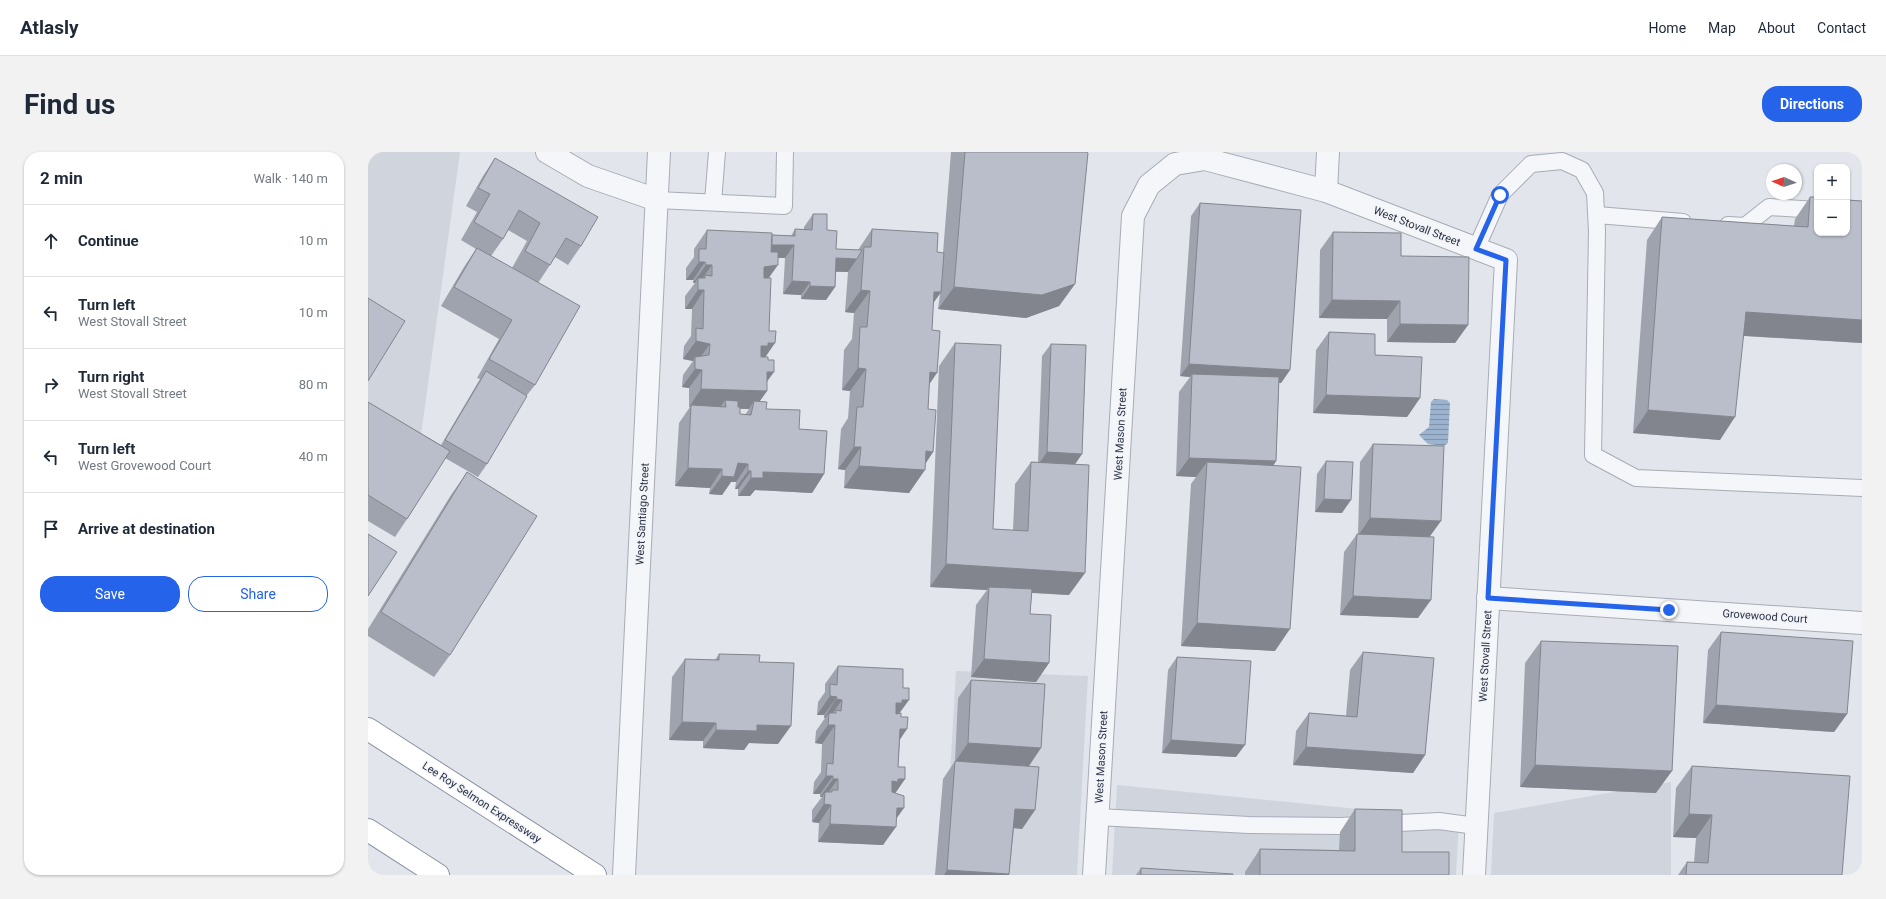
<!DOCTYPE html>
<meta charset="utf-8">
<style>
:root{--surface:#fff;--page:#f2f2f3;--text:#1f2937;--muted:#747a83;--line:#e0e1e3;--accent:#2563eb}
body{margin:0;font-family:Roboto,sans-serif;background:var(--page);color:var(--text)}
.controls{position:absolute;right:12px;top:12px;display:grid;overflow:hidden;border-radius:8px;box-shadow:0 1px 3px #0004}
.controls button{width:36px;height:36px;display:grid;place-items:center;padding:0;border:0;border-bottom:1px solid var(--line);background:var(--surface);color:var(--text);font:20px sans-serif}
.compass{position:absolute;left:1398px;top:12px;width:36px;height:36px;border-radius:50%;background:var(--surface);box-shadow:0 1px 3px #0004;rotate:273deg}
.stop{position:absolute;width:12px;height:12px;margin:-9px;border:3px solid #2563eb;border-radius:50%;background:#fff}
.stop.end{background:#2563eb;border-color:#fff;box-shadow:0 1px 4px #0008}
.list{margin:0;padding:0;list-style:none}
h2{display:flex;justify-content:space-between;align-items:center;height:52px;margin:0;padding:0 16px;font-size:17px}
h2 small{font-size:13px;font-weight:400;color:var(--muted)}
.list li{display:grid;grid-template-columns:26px 1fr auto;gap:12px;align-items:center;box-sizing:border-box;height:72px;padding:0 16px;border-top:1px solid var(--line)}
.list b{display:block;font-size:15px;white-space:nowrap}
.list p{margin:0;font-size:13px;white-space:nowrap;color:var(--muted)}
.list em{font-size:13px;font-style:normal;color:var(--muted)}
.actions{display:flex;gap:8px;padding:12px 16px}
.actions a{flex:1;padding:9px 0;border:1px solid var(--accent);border-radius:16px;text-align:center;font-size:14px;color:var(--accent)}
.actions .main{background:var(--accent);color:#fff}
.icon{flex:none;width:22px;height:22px;fill:none;stroke:currentColor;stroke-width:2;stroke-linecap:round;stroke-linejoin:round}
.map{position:relative;flex:none;width:1494px;height:723px;overflow:hidden;border-radius:16px}
header{display:flex;align-items:center;gap:24px;box-sizing:border-box;height:56px;padding:0 20px;background:var(--surface);border-bottom:1px solid var(--line)}
header strong{font-size:19px}
nav{display:flex;gap:22px;margin-inline-start:auto;font-size:14px}
.intro{display:flex;align-items:center;justify-content:space-between;box-sizing:border-box;height:96px;padding:0 24px}
h1{margin:0;font-size:28px}
.button{padding:10px 18px;border-radius:16px;background:var(--accent);color:#fff;font-size:14px;font-weight:700}
main{display:flex;gap:24px;padding:0 24px}
aside{flex:1;background:var(--surface);border-radius:16px;box-shadow:0 1px 3px #0004}
.map>svg:first-child{display:block}
.built{fill:#d0d4dd}
.water{fill:url(#water-rules)}
.lines{fill:none;stroke-linecap:round;stroke-linejoin:round}
.service-casing{stroke:#a7acb6;stroke-width:18}
.minor-casing{stroke:#a7acb6;stroke-width:24}
.motorway-casing{stroke:#8892a3;stroke-width:24}
.service{stroke:#f5f6f9;stroke-width:16}
.minor{stroke:#f5f6f9;stroke-width:22}
.motorway{stroke:#fff;stroke-width:22}
.wall{fill:#9fa3ae;fill-rule:evenodd}
.shaded-wall{fill:#82858d}
.building{fill:#b9beca;stroke:#82858d}
.route{stroke:#2563eb;stroke-width:5}
.labels{text-anchor:middle;stroke-width:3;stroke-linejoin:round;paint-order:stroke}
.street-label{font-size:11px;fill:#293245;stroke:#f2f4f8}
</style>
<header>
<strong>Atlasly</strong>
<nav><a>Home</a><a>Map</a><a>About</a><a>Contact</a></nav>
</header>
<div class="intro"><h1>Find us</h1><a class="button">Directions</a></div>
<main>
<aside>
<h2>2 min<small>Walk · 140 m</small></h2>
<ul class="list">
<li><svg class="icon" aria-label="ahead" viewBox="0 0 24 24"><path d="M12 20V5M6 11l6-6 6 6"/></svg><div><b>Continue</b></div><em>10 m</em></li>
<li><svg class="icon" aria-label="left" viewBox="0 0 24 24"><path d="M17 20v-9H6M10 6l-5 5 5 5"/></svg><div><b>Turn left</b><p>West Stovall Street</p></div><em>10 m</em></li>
<li><svg class="icon" aria-label="right" viewBox="0 0 24 24"><path d="M7 20v-9h11M14 6l5 5-5 5"/></svg><div><b>Turn right</b><p>West Stovall Street</p></div><em>80 m</em></li>
<li><svg class="icon" aria-label="left" viewBox="0 0 24 24"><path d="M17 20v-9H6M10 6l-5 5 5 5"/></svg><div><b>Turn left</b><p>West Grovewood Court</p></div><em>40 m</em></li>
<li><svg class="icon" aria-label="arrive" viewBox="0 0 24 24"><path d="M6 21V4h12l-3 4 3 4H6"/></svg><div><b>Arrive at destination</b></div></li>
</ul>
<div class="actions"><a class="main">Save</a><a>Share</a></div>
</aside>
<div class="map">
<svg width="1494" height="723" viewBox="0 0 1494 723">
<defs>
<pattern id="water-rules" width="6" height="5" patternUnits="userSpaceOnUse"><rect width="6" height="5" fill="#9bb3ce"/><path d="M0 2.5h6" fill="none" stroke="#7e92a9"/></pattern>
</defs>
<rect width="100%" height="100%" fill="#e2e5eb"/>
<!-- built -->
<g class="built">
<path d="M0,0h92l-44,319 -48,-20z"/>
<path d="M588,519l132,5 -11,199h-133z"/>
<path d="M1303,630v93h-180l3,-62z"/>
<path d="M749,633l342,34 -3,56h-344z"/>
</g>
<!-- water -->
<path class="water" d="M1066,247l13,1 3,3 -2,40 -4,3 -16,-2 -9,-9 10,-8 2,-25z"/>
<g class="lines">
<defs>
<g id="service">
<path d="M289,48l127,6 1,-54"/>
<path d="M345,50l4,-50"/>
<path d="M1229,63l86,7"/>
<path d="M1360,73l17,1 24,-19 48,3"/>
<path d="M1108,97l24,-54 31,-31 31,-3 20,9 13,23 2,38 -4,224 43,23 226,10"/>
<path d="M730,665l151,8 91,1 99,-5 37,5"/>
</g>
<g id="minor">
<path d="M179,0l41,24 69,24"/>
<path d="M958,39l2,-39"/>
<path d="M1120,446l374,25"/>
<path d="M256,723l35,-723"/>
<path d="M726,723l39,-659 16,-31 26,-21 30,-5 121,32 180,69 -32,615"/>
</g>
<g id="motorway">
<path d="M0,577l227,146"/>
<path d="M0,678l70,45"/>
</g>
</defs>
<!-- service casing -->
<use href="#service" class="service-casing"/>
<!-- minor casing -->
<use href="#minor" class="minor-casing"/>
<!-- motorway casing -->
<use href="#motorway" class="motorway-casing"/>
<!-- service -->
<use href="#service" class="service"/>
<!-- minor -->
<use href="#minor" class="minor"/>
<!-- motorway -->
<use href="#motorway" class="motorway"/>
</g>
<!-- wall -->
<g class="wall">
<path d="M583,0h135l-11,132 -16,22 -33,12 -88,-9 2,-15 -7,9 -5,106 5,43 -7,11 -17,30 -65,-5 1,-18 -7,-1 3,-40 7,-11 2,-27 -8,-1 2,-40 8,-11 2,-26 -9,-1 3,-40h-12l-1,15 -9,13 -25,-1v-4l-18,-1 2,-36h-7l-9,20 -3,79 1,34 -8,11 7,7 33,20 25,45 -12,19 -57,-3 -5,6h-12v-7h-3l1,-7h-5l-9,13 -13,-1 1,-6 -35,-2 4,-63 11,-16h-1v-19l-7,-1 1,-12 10,-14 -10,-2 1,-13 7,-10 1,-27h-7v-13l10,-13h-2v-3h-7v-12l8,-11v-8l13,-19 84,6 4,-7 9,1v-3l9,-13 14,16 9,19 22,1 14,-21 65,23 6,1zM372,257h9l-4,6 -5,-1z"/>
<path d="M127,6l86,88 -13,19 -13,-8 -5,8 -12,18 -3,102 -8,10 -40,69 -9,13 -33,-19 -38,61 -12,18 -27,-16v-119l73,43 39,-66 -3,-1 22,-39 -58,-33 23,-39 12,-18 -15,-9 16,-28 -11,-6 17,-30zM140,78l19,11 -15,27 -21,-12 12,-17z"/>
<path d="M1442,45l52,4v142l-118,-7 -24,104 -87,-7 14,-193 15,-23 132,9 1,-7z"/>
<path d="M832,51l90,167 -9,13h-2l-3,78 -3,5 2,185 -94,-5 10,-162 5,-7 -20,-1 3,-84 11,-15 -10,-1 11,-160z"/>
<path d="M965,80l68,24 67,69 -13,18 -68,-1v-23l-68,-1 1,-68z"/>
<path d="M961,180l46,23 45,43 -13,19 -94,-4 3,-63z"/>
<path d="M587,191l38,186 20,1 2,-46 16,-22h7l4,-106 9,-12 31,110 -7,10 -6,131 -37,-2 -2,21 19,49 -13,19 -65,-5 5,-72 11,-15 -57,-3 9,-221z"/>
<path d="M1005,292l57,93 -12,81 -78,-3 4,-63 13,-18h1l2,-72z"/>
<path d="M958,309l16,52 -27,-1 2,-38z"/>
<path d="M99,320l-17,183 -16,22 -66,-41v-7l83,-134z"/>
<path d="M1353,480l126,82 -13,18 -131,-9 5,-73z"/>
<path d="M1173,489l115,152 -136,-6 5,-124z"/>
<path d="M995,500l62,103 -12,18 -120,-8 3,-34 13,-18 37,3 4,-46z"/>
<path d="M351,502l40,8 19,82 -29,-1 -5,7 -41,-2v-7l-34,-1 3,-63 13,-18 30,1z"/>
<path d="M809,505l59,100 -74,-4 6,-83z"/>
<path d="M470,514l62,48v26l-2,27 7,12 -10,14 1,26 -13,26 -65,-3 1,-19 -7,-1v-12l10,-13h-2v-3h-7l1,-12 7,-10 1,-28 -7,-1 1,-12 9,-13h-1v-3h-7l1,-13 7,-10v-8z"/>
<path d="M603,528l58,86 6,44 -13,19 -8,-1 -5,47h-74l8,-96 12,-18 3,-63z"/>
<path d="M1324,614l150,109h-164l9,-13h7l2,-24 -23,-1 3,-49z"/>
<path d="M987,657l47,43 47,23h-204v-3l15,-23 79,1 1,-18z"/>
<path d="M773,716l92,7h-97z"/>
</g>
<!-- shaded-wall -->
<g class="shaded-wall">
<path d="M400,92l26,1 -9,13 -26,-1z"/>
<path d="M468,106l21,1 -9,13 -21,-1z"/>
<path d="M331,110h6l-12,18h-7z"/>
<path d="M338,113h6l-13,18 -1,-5 -3,5h-2z"/>
<path d="M410,113l-13,18 -13,2 12,-18z"/>
<path d="M424,129l18,1 -9,13 -18,-1z"/>
<path d="M707,132l-16,22 -33,12 -88,-9 16,-22z"/>
<path d="M442,134l25,1 -9,13 -25,-1z"/>
<path d="M330,138h6l-12,19h-7z"/>
<path d="M493,138l9,1 -16,22 -9,-1z"/>
<path d="M566,140h7l-16,23z"/>
<path d="M964,148l68,1 -13,18 -68,-1z"/>
<path d="M1378,160l116,8v23l-131,-8z"/>
<path d="M1032,172l68,1 -13,18 -68,-1z"/>
<path d="M328,189l14,3 -13,18 -2,-5 -2,4 -10,-2z"/>
<path d="M400,191h7l-13,19 -5,-1 4,-15z"/>
<path d="M821,212l101,6 -9,13 -89,-6v-3l-2,3 -10,-1z"/>
<path d="M490,216l8,1 -16,22 -8,-1z"/>
<path d="M327,217l7,1 -13,18 -7,-1z"/>
<path d="M399,220h7l-13,18z"/>
<path d="M562,220l7,1 -15,22z"/>
<path d="M333,237l66,2 -13,18v-8l-5,8 -24,-1 1,-1 -1,-7 -5,8 -29,-3 -1,2h-1z"/>
<path d="M958,243l94,3 -13,19 -94,-4z"/>
<path d="M1280,258l87,7 -15,23 -87,-7z"/>
<path d="M486,295h7l-16,23 -7,-1z"/>
<path d="M558,299l7,1 -12,18h4l-16,23 -65,-5 15,-22z"/>
<path d="M679,300l35,2 -9,13 -35,-2z"/>
<path d="M821,306l87,3 -12,19 -57,-18 -11,15 -20,-1z"/>
<path d="M370,311l10,1 -12,18h-5l-9,13 -13,-1 13,-18z"/>
<path d="M320,316l34,1 -12,19 -35,-2z"/>
<path d="M380,319h3l-13,18h-3z"/>
<path d="M395,320l61,2 -12,19 -57,-3 -5,6h-12l13,-18z"/>
<path d="M956,347l27,1 -9,13 -27,-1z"/>
<path d="M1002,366l71,3 -13,18 -70,-3z"/>
<path d="M578,412l139,9 -16,22 -80,-5v-3l-2,3 -57,-3z"/>
<path d="M985,444l78,4 -13,18 -78,-3z"/>
<path d="M829,471l93,6 -15,22 -94,-5z"/>
<path d="M616,507l65,4 -13,19 -65,-5z"/>
<path d="M462,544l7,1 -13,18h-7z"/>
<path d="M468,547l6,1 -13,18v-5l-4,5h-1z"/>
<path d="M534,548h7l-13,18h-5l5,-15z"/>
<path d="M1348,553l131,9 -13,18 -131,-9z"/>
<path d="M314,570l34,1 -13,18 -34,-1z"/>
<path d="M389,573l34,1 -13,18 -29,-1 -5,7 -41,-2 13,-18z"/>
<path d="M460,573h7l-13,19 -7,-1z"/>
<path d="M532,577h7l-12,18z"/>
<path d="M803,588l74,5 -9,12 -74,-4z"/>
<path d="M600,591l73,5 -12,18 -74,-4z"/>
<path d="M938,595l119,8 -12,18 -120,-8z"/>
<path d="M1167,613l137,6 -16,22 -136,-6z"/>
<path d="M458,624h7l-13,18h-7z"/>
<path d="M465,627h5l-13,18v-5l-3,5h-2z"/>
<path d="M530,627h7l-13,19v-17z"/>
<path d="M456,652l7,1 -12,18 -7,-1z"/>
<path d="M529,656h7l-13,18z"/>
<path d="M647,657l20,1 -13,19 -19,-2z"/>
<path d="M1321,662l23,1 -16,23 -23,-1z"/>
<path d="M462,672l66,3 -13,18 -65,-3z"/>
<path d="M579,718l62,4v1h-65z"/>
</g>
<!-- building -->
<g class="building">
<path d="M597,0h121l2,1 -13,131 -33,11 -88,-8z"/>
<path d="M127,6l103,59 -17,29 -15,-8 -16,27 -25,-14 15,-28 -21,-13 -16,29 -29,-17 16,-28 -12,-6z"/>
<path d="M1442,45h7v36h30v-33l15,1v119l-116,-8 -11,105 -87,-7 14,-193 146,10z"/>
<path d="M832,51l101,7 -11,160 -101,-6z"/>
<path d="M445,62h14v16l10,1 -1,18 26,1 -4,7 -1,2 -21,-1 -1,29 -25,-1v-4l-18,-1 2,-36h-22v-10l23,1v-7l17,1z"/>
<path d="M504,77l66,4 -1,19 7,1 -3,39h-7l-2,38 8,1 -3,42 -7,-1 -2,37 8,1 -3,42 -7,-1 -1,19 -66,-4 2,-19h-7l3,-40h6l3,-38 -8,-1 2,-41h7l3,-36 -9,-1 3,-43h7z"/>
<path d="M339,78l65,3 -1,19h7v13l-14,2v11h7l-2,53h7l-1,12h-7v3h-7v11h7v3h6v12h-7v19l-66,-2 1,-19 -7,-1v-12l14,-2 1,-11 -14,-3v-13l7,1 1,-39h-6v-12h7v-3l7,1v-11h-6l-1,-3h-6v-13h7z"/>
<path d="M965,80l68,1v23l68,1 -1,68 -68,-1v-23l-68,-1z"/>
<path d="M109,96l103,58 -45,79 -46,-26 23,-39 -58,-33z"/>
<path d="M0,146l37,23 -37,60z"/>
<path d="M961,180l46,2v21l47,2 -2,41 -94,-3z"/>
<path d="M587,191l46,2 -8,184 35,2 3,-69 58,3 -4,108 -139,-9z"/>
<path d="M683,192l35,1 -4,109 -35,-2z"/>
<path d="M118,219l41,25 -40,68 -42,-24z"/>
<path d="M824,222l87,3 -3,84 -87,-3z"/>
<path d="M357,248l13,1v6h2v7l11,1 3,-14 13,1 -1,7 34,1 -1,19 28,2 -3,43 -61,-2v6h-12v-7h-3v-7l-10,-1 -4,14 -12,-1v-7l-34,-1 3,-63 35,2z"/>
<path d="M0,250l82,49 -43,68 -39,-24z"/>
<path d="M1005,292l71,2 -3,75 -71,-3z"/>
<path d="M958,309l27,1 -2,38 -27,-1z"/>
<path d="M839,310l94,5 -11,162 -93,-6z"/>
<path d="M99,320l70,44 -87,139 -69,-43z"/>
<path d="M0,382l29,18 -29,44z"/>
<path d="M989,382l77,3 -3,63 -78,-4z"/>
<path d="M621,435l43,2 -2,25 21,1 -2,48 -65,-4z"/>
<path d="M1353,480l132,9 -6,73 -131,-9z"/>
<path d="M1173,489l137,5 -6,125 -137,-6z"/>
<path d="M995,500l71,6 -9,97 -119,-8 3,-34 48,4z"/>
<path d="M351,502l41,1 -1,7 35,1 -3,63 -34,-1v6l-41,-1v-7l-34,-1 3,-63 34,1z"/>
<path d="M809,505l74,4 -6,84 -74,-5z"/>
<path d="M470,514l65,3v19h6v12h-7v3h-6v11l5,-1v4h7l-1,12h-7l-2,38h7v12h-7v3l-6,-1v11l12,4v12h-7l-1,19 -66,-3 1,-19 -7,-1 1,-12h7v-2h6v-11h-5v-3h-7l1,-13 6,1 2,-39h-7l1,-12h7v-3l5,1 1,-11 -6,-1 1,-2 -7,-1v-12l7,1z"/>
<path d="M603,528l74,4 -4,64 -73,-5z"/>
<path d="M587,609l84,6 -4,43 -20,-1 -6,65 -62,-4z"/>
<path d="M1324,614l158,10 -8,99h-156l1,-13 21,1 4,-48 -23,-1z"/>
<path d="M987,657l47,1v42h47v23h-189v-26l95,2z"/>
<path d="M773,716l92,6v1h-92z"/>
</g>
<g class="lines">
<!-- route -->
<path class="route" d="M1132,43l-24,54 30,11 -18,338 181,12"/>
</g>
<g class="labels">
<!-- street labels -->
<g class="street-label">
<text transform="translate(1049 74) rotate(21)" y="4">West Stovall Street</text>
<text transform="translate(752 282) rotate(-87)" y="4">West Mason Street</text>
<text transform="translate(274 362) rotate(-87)" y="4">West Santiago Street</text>
<text transform="translate(1397 464) rotate(4)" y="4">Grovewood Court</text>
<text transform="translate(1117 504) rotate(-87)" y="4">West Stovall Street</text>
<text transform="translate(733 605) rotate(-87)" y="4">West Mason Street</text>
<text transform="translate(114 650) rotate(33)" y="4">Lee Roy Selmon Expressway</text>
</g>
</g>
</svg>
<div class="controls">
<button>+</button>
<button>−</button>
</div>
<svg class="compass" viewBox="-18 -18 36 36"><path d="M0-13l5 13h-10z" fill="#e53935"/><path d="M0 13l5-13h-10z" fill="#747a83"/></svg>
<div class="stop" style="left:1132px;top:43px"></div>
<div class="stop end" style="left:1301px;top:458px"></div>
</div>
</main>
